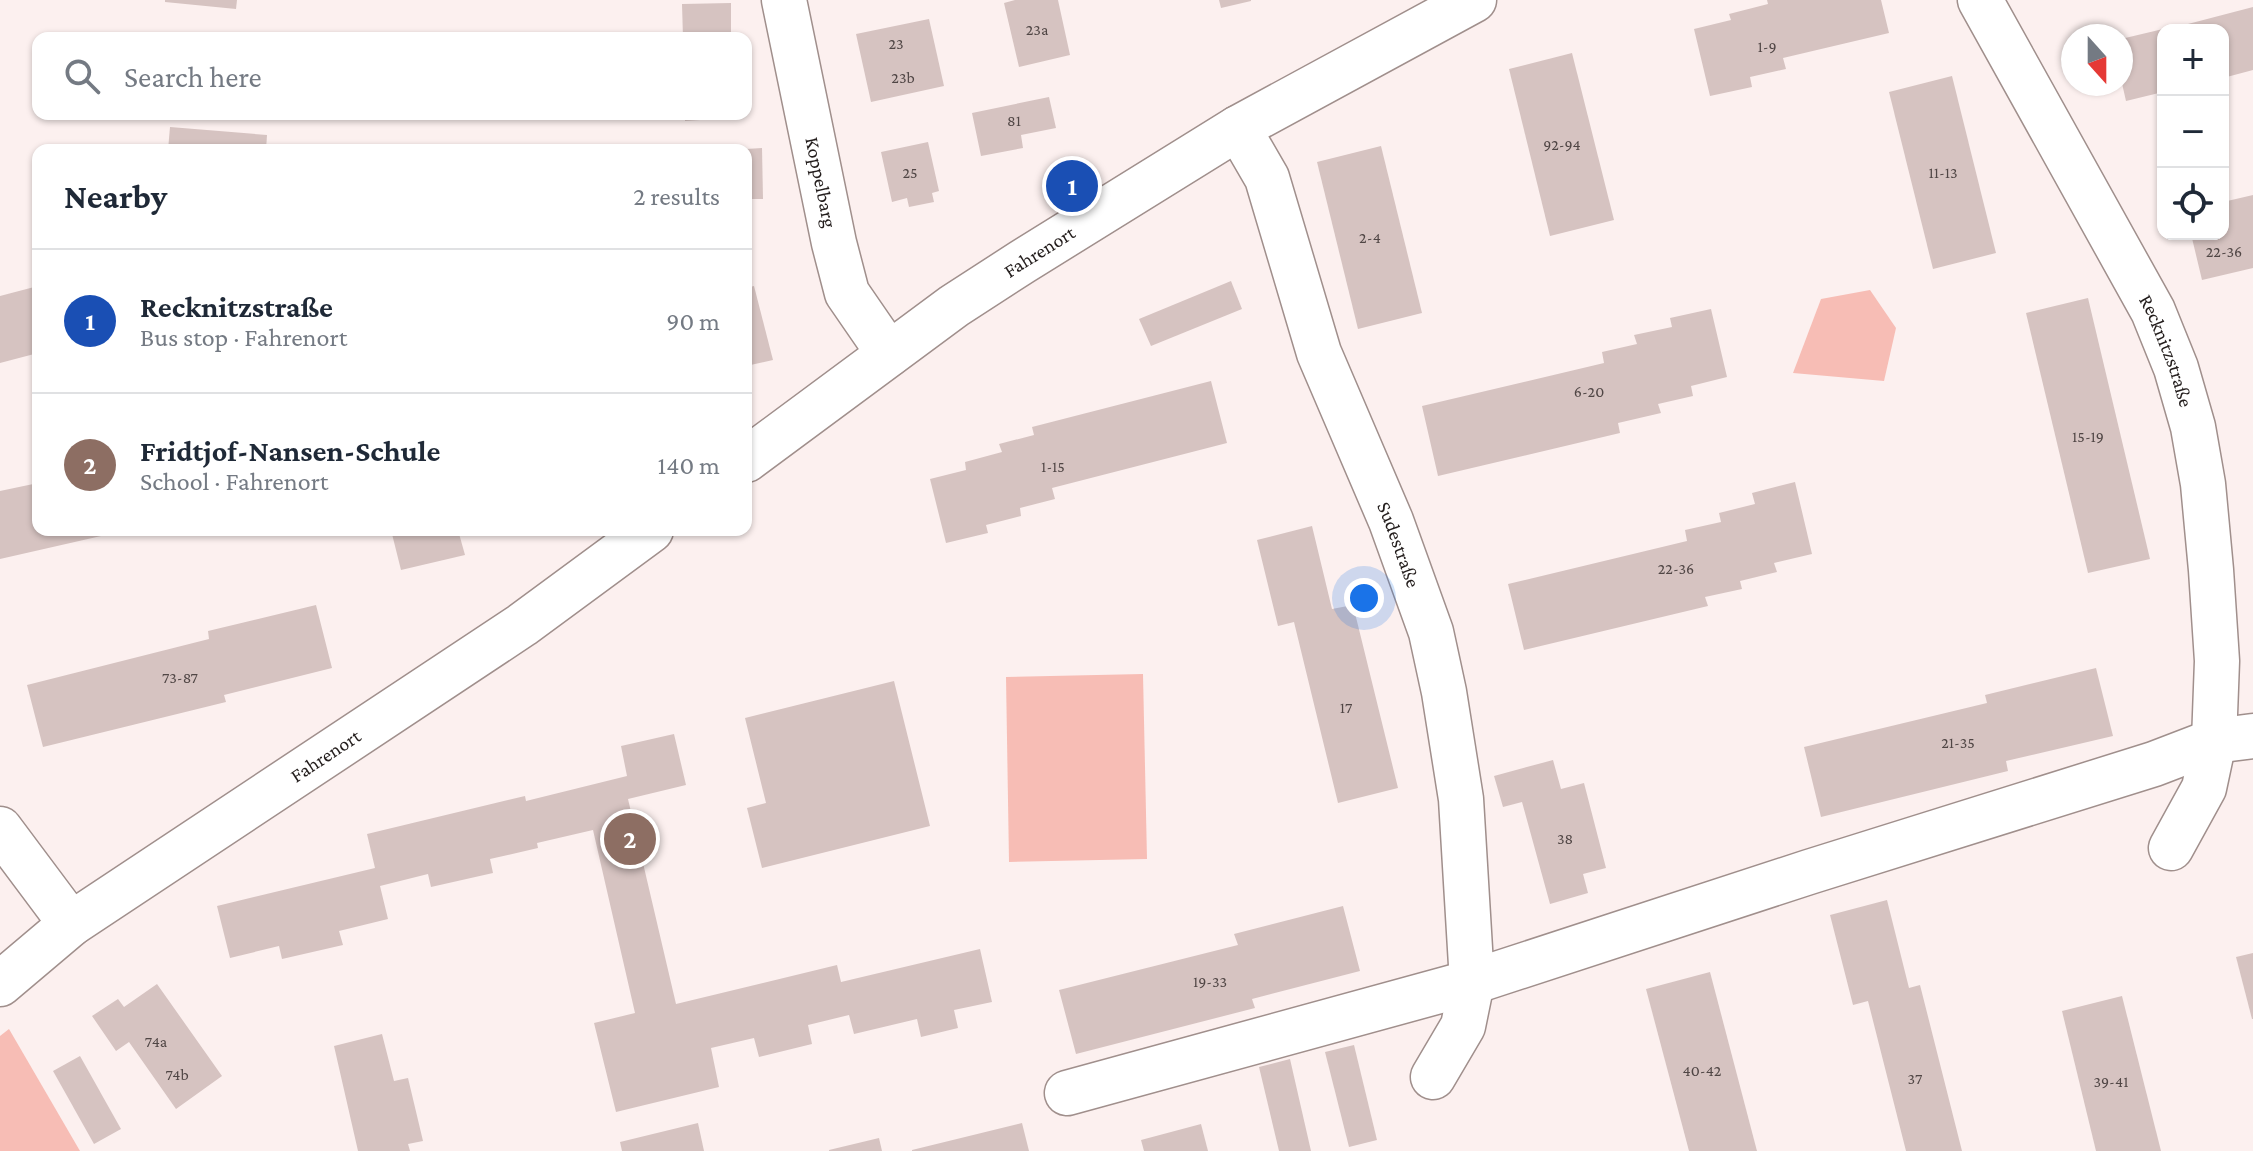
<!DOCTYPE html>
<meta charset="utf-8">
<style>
:root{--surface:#fff;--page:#f2f2f3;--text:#1f2937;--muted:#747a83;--line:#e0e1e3;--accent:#0f766e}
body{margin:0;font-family:"Crimson Pro",serif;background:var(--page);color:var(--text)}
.controls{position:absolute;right:24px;top:24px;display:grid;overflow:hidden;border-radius:16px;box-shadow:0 2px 6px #0004}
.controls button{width:72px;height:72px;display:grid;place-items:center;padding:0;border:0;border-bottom:2px solid var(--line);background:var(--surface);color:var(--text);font:40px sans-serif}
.compass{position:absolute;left:2061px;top:24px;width:72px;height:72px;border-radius:50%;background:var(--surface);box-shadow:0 2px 6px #0004;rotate:159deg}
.you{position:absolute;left:1364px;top:598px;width:28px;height:28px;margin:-20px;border:6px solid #fff;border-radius:50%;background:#1a73e8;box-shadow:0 0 0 12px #1a73e833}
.badge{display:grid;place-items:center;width:52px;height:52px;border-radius:50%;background:var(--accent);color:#fff;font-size:26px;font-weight:700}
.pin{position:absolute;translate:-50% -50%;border:4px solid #fff;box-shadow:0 2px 8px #0006}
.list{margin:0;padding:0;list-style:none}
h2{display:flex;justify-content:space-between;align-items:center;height:104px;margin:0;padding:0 32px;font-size:34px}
h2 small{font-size:26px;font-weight:400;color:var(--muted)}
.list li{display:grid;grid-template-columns:52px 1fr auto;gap:24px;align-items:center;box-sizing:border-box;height:144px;padding:0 32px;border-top:2px solid var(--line)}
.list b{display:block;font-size:30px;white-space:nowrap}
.list p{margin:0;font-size:26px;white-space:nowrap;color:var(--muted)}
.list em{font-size:26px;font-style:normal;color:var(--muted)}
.icon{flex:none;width:44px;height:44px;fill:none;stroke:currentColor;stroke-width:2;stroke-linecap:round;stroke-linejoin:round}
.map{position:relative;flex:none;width:2253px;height:1151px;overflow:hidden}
.search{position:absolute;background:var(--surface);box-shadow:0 2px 6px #0004;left:32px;top:32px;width:720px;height:88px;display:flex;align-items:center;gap:20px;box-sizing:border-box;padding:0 28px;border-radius:16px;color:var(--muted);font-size:30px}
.panel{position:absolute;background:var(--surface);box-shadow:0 2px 6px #0004;left:32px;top:144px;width:720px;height:392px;border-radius:16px}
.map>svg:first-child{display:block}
.green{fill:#f7bdb5}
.building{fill:#d6c3c1}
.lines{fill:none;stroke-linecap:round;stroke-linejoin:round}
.street-casing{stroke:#a08f8c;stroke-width:47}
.secondary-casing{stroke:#a08f8c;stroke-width:47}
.street{stroke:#fff;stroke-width:44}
.secondary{stroke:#fff;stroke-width:44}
.labels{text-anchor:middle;stroke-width:7;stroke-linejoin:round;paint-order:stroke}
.number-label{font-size:16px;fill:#504645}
.street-label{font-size:20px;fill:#231d1c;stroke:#fcf0ef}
</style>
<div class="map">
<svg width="2253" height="1151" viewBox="0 0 2253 1151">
<rect width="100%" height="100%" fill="#fcf0ef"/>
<!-- green -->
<g class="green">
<path d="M1870,290l26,38 -12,53 -91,-8 28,-74z"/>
<path d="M1143,674l4,185 -138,3 -3,-185z"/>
<path d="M9,1029l71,122h-80v-115z"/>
</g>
<!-- building -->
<g class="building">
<path d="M165,0h72l-1,9 -71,-7z"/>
<path d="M1015,0h43l12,55 -51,12 -15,-64z"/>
<path d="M1219,0h32v1l-30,7z"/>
<path d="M1767,0h114l8,33 -106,25 3,11 -36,8 2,10 -42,9 -16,-67 37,-9 -2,-6 39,-10z"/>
<path d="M731,3v35h-48l-1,-34z"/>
<path d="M2253,7v63l-30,8v-48h-58z"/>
<path d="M929,19l15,67 -73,16 -15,-68z"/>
<path d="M2163,29v63l-37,9 -5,-22v-40z"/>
<path d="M1572,53l42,167 -64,16 -41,-167z"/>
<path d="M1952,76l44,177 -63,16 -44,-177z"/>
<path d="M1049,97l7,31 -35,7 2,13 -42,8 -9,-43z"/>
<path d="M685,114h15v6l-15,1z"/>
<path d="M170,127l97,8 -1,15h-98z"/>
<path d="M928,142l11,49 -7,2 2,9 -25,5 -2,-9 -15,4 -11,-50z"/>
<path d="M1381,146l41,167 -64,16 -41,-167z"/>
<path d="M762,148l1,51h-17v-50z"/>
<path d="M2253,195v73l-51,12 -11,-46h32v-32z"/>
<path d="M1231,281l11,28 -91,37 -12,-27z"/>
<path d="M38,286v67l-38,10v-67z"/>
<path d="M754,286l19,74 -27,6v-78z"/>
<path d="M2088,298l62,261 -62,14 -62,-260z"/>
<path d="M1711,309l16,68 -36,9 2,10 -35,8 3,9 -43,10 2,10 -182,43 -16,-70 182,-43 -2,-11 35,-8 -3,-9 38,-8 -2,-9z"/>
<path d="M1211,381l16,62 -175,45 3,11 -35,9 1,8 -35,9 2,8 -42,10 -16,-64 36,-9 -1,-8 37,-10 -3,-8 35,-9 -2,-8z"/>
<path d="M1795,482l17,72 -38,9 3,9 -37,9 2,8 -37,8 3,9 -184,44 -16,-66 179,-43 -2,-11 36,-8 -2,-9 36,-9 -3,-11z"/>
<path d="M38,483v47l85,1 -123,28v-68z"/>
<path d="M1312,526l20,83 21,-4 45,183 -60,15 -44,-181 -16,4 -21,-86z"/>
<path d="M391,530h67l7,25 -64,15z"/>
<path d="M316,605l16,63 -108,27 2,7 -183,45 -16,-62 182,-46 -1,-8z"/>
<path d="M2096,668l17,68 -107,25 2,10 -187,46 -17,-70 183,-44 -2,-8z"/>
<path d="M894,681l36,145 -168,42 -15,-60 19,-5 -21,-85z"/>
<path d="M674,734l12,51 -58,14 48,205 161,-39 4,17 139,-33 12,53 -38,8 4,18 -37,9 -4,-18 -63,15 -5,-19 -41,10 4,19 -53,13 -5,-19 -43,10 8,39 -103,25 -22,-89 41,-10 -42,-183 -56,13 1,5 -48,11 3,14 -62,14 -3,-13 -48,12 8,33 -49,12 4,14 -61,14 -3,-13 -49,12 -13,-52 158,-38 -8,-34 158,-38 1,5 101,-25 -6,-30z"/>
<path d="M1553,760l8,29 23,-6 22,85 -23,6 5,19 -38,11 -28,-102 -19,5 -9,-31z"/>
<path d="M1887,900l22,88 11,-3 42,166h-56l-38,-150 -15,4 -23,-90z"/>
<path d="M1343,906l17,65 -108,28 3,9 -179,46 -17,-64 179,-45 -4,-11z"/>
<path d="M2253,953v66h-1l-16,-62z"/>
<path d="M1710,972l47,179h-68l-43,-162z"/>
<path d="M157,984l65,92 -46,33 -47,-67 -13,9 -24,-35 26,-17 6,8z"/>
<path d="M2122,996l39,155h-65l-34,-140z"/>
<path d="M382,1034l12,47 14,-3 15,63 -15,3 2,7h-52l-24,-105z"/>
<path d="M1354,1045l23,95 -28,7 -24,-95z"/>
<path d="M80,1056l41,73 -27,15 -41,-73z"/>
<path d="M1290,1059l21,92h-32l-20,-84z"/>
<path d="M698,1123l6,28h-82l-2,-9z"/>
<path d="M1022,1123l7,28h-117v-1z"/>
<path d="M1201,1124l7,27h-64l-3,-11z"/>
<path d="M879,1138l3,13h-53v-1z"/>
</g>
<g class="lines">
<defs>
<g id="street">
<path id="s1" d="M784,0l50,243 13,50 42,61"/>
<path id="s2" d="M1980,0l173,311 23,57 17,59 10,57 8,86 6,91 -3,80 -10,47 -33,60"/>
<path id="s3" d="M1238,128l29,50 52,175 72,168 40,111 13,60 17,107 11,183 -9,44 -30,51"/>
<path d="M0,829l71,95"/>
<path d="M1067,1093l405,-111 337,-110 345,-108 60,-23 39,-5"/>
</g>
<g id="secondary">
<path id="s4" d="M746,460l208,-154 68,-44 216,-134 236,-128"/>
<path id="s5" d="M0,984l71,-60 451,-299 129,-95"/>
</g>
</defs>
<!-- street casing -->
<use href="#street" class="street-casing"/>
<!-- secondary casing -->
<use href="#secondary" class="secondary-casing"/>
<!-- street -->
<use href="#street" class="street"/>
<!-- secondary -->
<use href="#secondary" class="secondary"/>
</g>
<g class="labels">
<!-- number labels -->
<g class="number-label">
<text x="1037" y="35">23a</text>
<text x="896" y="49">23</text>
<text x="1767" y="52">1-9</text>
<text x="903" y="83">23b</text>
<text x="1014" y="126">81</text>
<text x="1562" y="150">92-94</text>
<text x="910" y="178">25</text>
<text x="1943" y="178">11-13</text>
<text x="1370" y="243">2-4</text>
<text x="2224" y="257">22-36</text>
<text x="1589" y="397">6-20</text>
<text x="2088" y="442">15-19</text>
<text x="1053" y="472">1-15</text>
<text x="1676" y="574">22-36</text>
<text x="180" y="683">73-87</text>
<text x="1346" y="713">17</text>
<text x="1958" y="748">21-35</text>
<text x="1565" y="844">38</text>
<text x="1210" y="987">19-33</text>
<text x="156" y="1047">74a</text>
<text x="1702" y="1076">40-42</text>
<text x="177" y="1080">74b</text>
<text x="1915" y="1084">37</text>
<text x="2111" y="1087">39-41</text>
</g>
<!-- street labels -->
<g class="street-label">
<text dy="7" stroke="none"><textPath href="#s1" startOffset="186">Koppelbarg</textPath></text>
<text dy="7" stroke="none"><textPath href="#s4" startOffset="360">Fahrenort</textPath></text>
<text dy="7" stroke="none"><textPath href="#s2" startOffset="398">Recknitzstraße</textPath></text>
<text dy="7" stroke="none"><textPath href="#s3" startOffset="448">Sudestraße</textPath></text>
<text dy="7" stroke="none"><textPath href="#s5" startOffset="398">Fahrenort</textPath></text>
</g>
</g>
</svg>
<div class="controls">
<button>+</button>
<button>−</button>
<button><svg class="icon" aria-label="locate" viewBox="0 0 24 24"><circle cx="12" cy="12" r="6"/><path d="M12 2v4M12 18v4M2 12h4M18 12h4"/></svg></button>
</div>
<svg class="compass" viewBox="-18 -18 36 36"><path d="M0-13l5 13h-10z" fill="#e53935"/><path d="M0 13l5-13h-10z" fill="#747a83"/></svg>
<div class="you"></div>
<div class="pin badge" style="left:1072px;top:186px;background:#1a4fb4">1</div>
<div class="pin badge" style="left:630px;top:839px;background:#8d6e63">2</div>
<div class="search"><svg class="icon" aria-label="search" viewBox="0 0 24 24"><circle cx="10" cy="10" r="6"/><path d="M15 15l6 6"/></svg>Search here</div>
<section class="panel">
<h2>Nearby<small>2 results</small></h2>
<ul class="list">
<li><span class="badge" style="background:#1a4fb4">1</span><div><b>Recknitzstraße</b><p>Bus stop · Fahrenort</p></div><em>90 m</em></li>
<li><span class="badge" style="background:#8d6e63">2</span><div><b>Fridtjof-Nansen-Schule</b><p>School · Fahrenort</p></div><em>140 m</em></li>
</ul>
</section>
</div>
